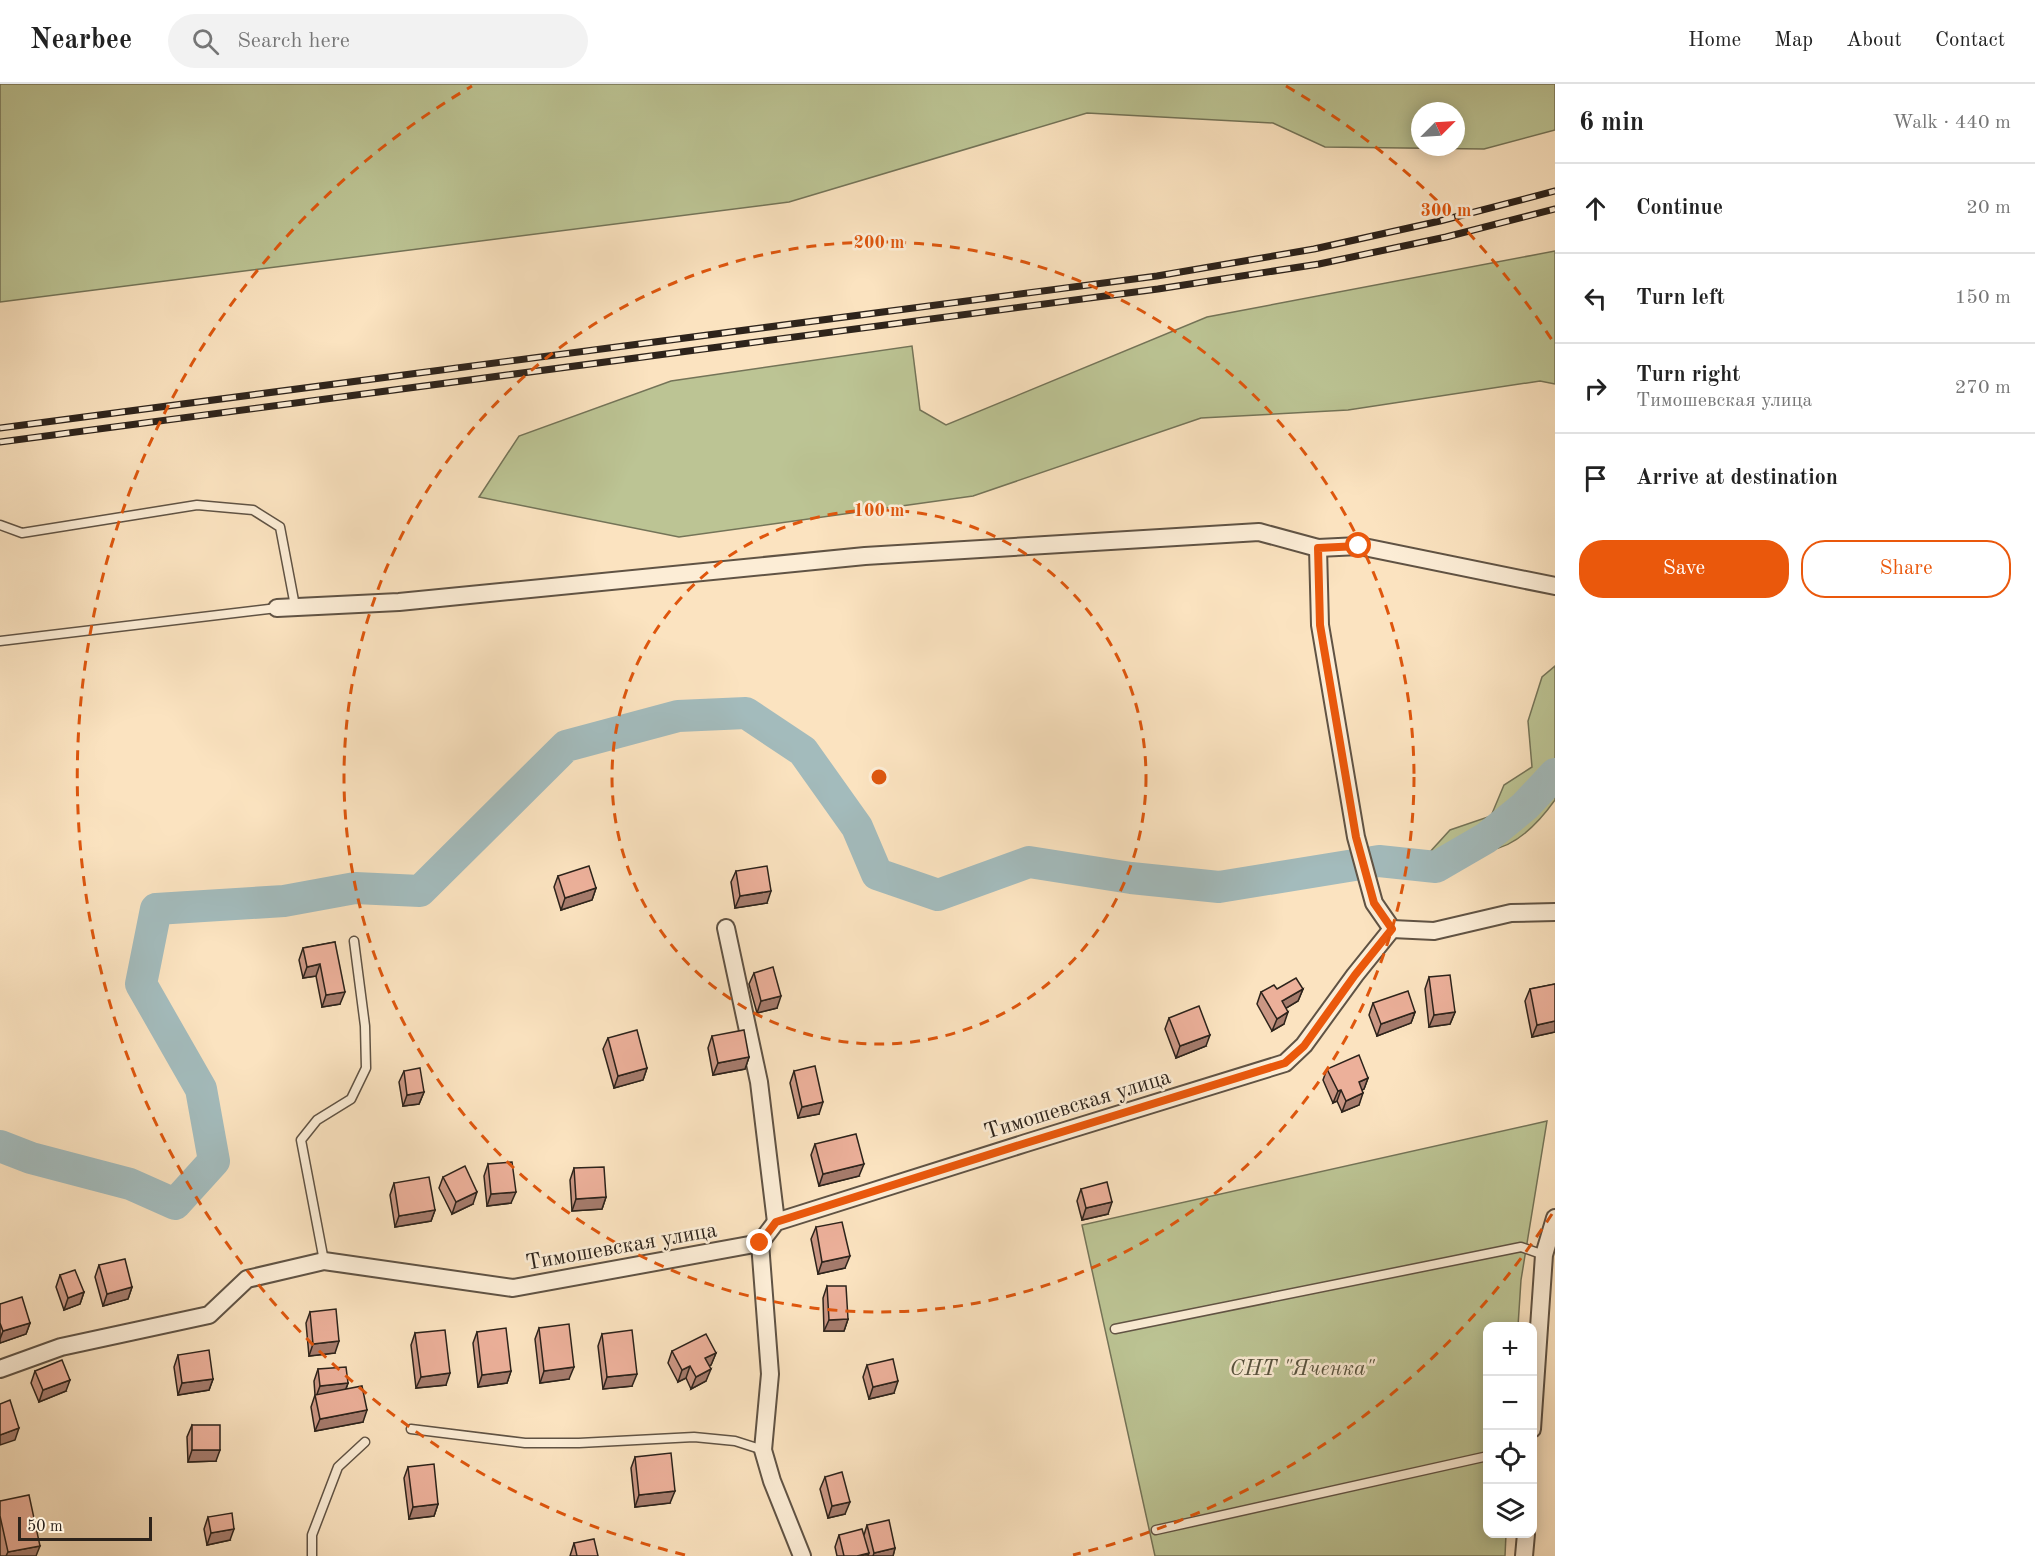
<!DOCTYPE html>
<meta charset="utf-8">
<style>
:root{--surface:#fff;--page:#f2f2f2;--text:#222;--muted:#767676;--line:#e0e0e0;--accent:#ea580c}
body{margin:0;font-family:"Old Standard TT",serif;background:var(--page);color:var(--text)}
.controls{position:absolute;right:18px;bottom:18px;display:grid;overflow:hidden;border-radius:12px;box-shadow:0 3px 15px #0003}
.controls button{width:54px;height:54px;display:grid;place-items:center;padding:0;border:0;border-bottom:2px solid var(--line);background:var(--surface);color:var(--text);font:30px sans-serif}
.compass{position:absolute;left:1411px;top:18px;width:54px;height:54px;border-radius:50%;background:var(--surface);box-shadow:0 3px 15px #0003;rotate:66deg}
.scale{position:absolute;left:18px;bottom:15px;width:134px;box-sizing:border-box;padding-left:6px;border:3px solid #2d231b;border-top:0;font-size:16px;line-height:21px;white-space:nowrap;color:#2d231b;-webkit-text-stroke:4px #fcedd6;paint-order:stroke}
.stop{position:absolute;width:18px;height:18px;margin:-14px;border:4px solid #ea580c;border-radius:50%;background:#fff}
.stop.end{background:#ea580c;border-color:#fff;box-shadow:0 2px 6px #0008}
.list{margin:0;padding:0;list-style:none}
h2{display:flex;justify-content:space-between;align-items:center;height:78px;margin:0;padding:0 24px;font-size:26px}
h2 small{font-size:20px;font-weight:400;color:var(--muted)}
.list li{display:grid;grid-template-columns:39px 1fr auto;gap:18px;align-items:center;box-sizing:border-box;height:90px;padding:0 24px;border-top:2px solid var(--line)}
.list b{display:block;font-size:22px;white-space:nowrap}
.list p{margin:0;font-size:20px;white-space:nowrap;color:var(--muted)}
.list em{font-size:20px;font-style:normal;color:var(--muted)}
.actions{display:flex;gap:12px;padding:18px 24px}
.actions a{flex:1;padding:14px 0;border:2px solid var(--accent);border-radius:24px;text-align:center;font-size:21px;color:var(--accent)}
.actions .main{background:var(--accent);color:#fff}
.icon{flex:none;width:33px;height:33px;fill:none;stroke:currentColor;stroke-width:2;stroke-linecap:round;stroke-linejoin:round}
.map{position:relative;flex:none;width:1555px;height:1472px;overflow:hidden}
header{display:flex;align-items:center;gap:36px;box-sizing:border-box;height:84px;padding:0 30px;background:var(--surface);border-bottom:2px solid var(--line)}
header strong{font-size:28px}
nav{display:flex;gap:33px;margin-inline-start:auto;font-size:21px}
.search{width:420px;height:54px;background:var(--page);display:flex;align-items:center;gap:15px;box-sizing:border-box;padding:0 21px;border-radius:33px;color:var(--muted);font-size:22px}
main{display:flex}
aside{flex:1;background:var(--surface)}
.map>svg:first-child{display:block}
.green{fill:#bcc494;stroke:#747458;stroke-width:1.5;fill-rule:evenodd}
.lines{fill:none;stroke-linecap:round;stroke-linejoin:round}
.river{stroke:#a3bbbc;stroke-width:32}
.lane-casing{stroke:#605344;stroke-width:11}
.street-casing{stroke:#605344;stroke-width:20}
.lane{stroke:#fcedd6;stroke-width:8}
.street{stroke:#fcedd6;stroke-width:16}
.rail-casing{stroke:#2d231b;stroke-width:7}
.rail{stroke:#fcedd6;stroke-width:4.5;stroke-dasharray:14;stroke-linecap:butt}
.wall{fill:#cb9784;stroke:#2d231b;stroke-width:1.5}
.shaded-wall{fill:#a57b6c;stroke:#2d231b;stroke-width:1.5}
.building{fill:#ecb09a;stroke:#2d231b;stroke-width:1.5}
.route{stroke:#ea580c;stroke-width:8}
.ring{fill:none;stroke:#df560d;stroke-width:3;stroke-dasharray:10 8}
.labels{text-anchor:middle;stroke-width:5;stroke-linejoin:round;paint-order:stroke}
.street-label{font-size:22px;fill:#2d231b;stroke:#fcedd6}
.park-label{font-size:22px;font-style:italic;fill:#58533f;stroke:#fcedd6}
.centre{fill:#df560d;stroke:#fcedd6;stroke-width:3}
.ring-label{font-size:18px;text-anchor:middle;font-weight:bold;fill:#df560d;stroke:#fcedd6;stroke-width:5;stroke-linejoin:round;paint-order:stroke}
</style>
<header>
<strong>Nearbee</strong>
<div class="search"><svg class="icon" aria-label="search" viewBox="0 0 24 24"><circle cx="10" cy="10" r="6"/><path d="M15 15l6 6"/></svg>Search here</div>
<nav><a>Home</a><a>Map</a><a>About</a><a>Contact</a></nav>
</header>
<main>
<div class="map">
<svg width="1555" height="1472" viewBox="0 0 1555 1472">
<rect width="100%" height="100%" fill="#fbe3c0"/>
<filter id="stains"><feTurbulence type="fractalNoise" baseFrequency=".00333" numOctaves="4"/><feColorMatrix values="0 0 0 0 .2 0 0 0 0 .09 0 0 0 0 .02 0 0 0 .5 -.17"/></filter>
<radialGradient id="worn" r=".72"><stop offset=".6" stop-color="#630" stop-opacity="0"/><stop offset="1" stop-color="#630" stop-opacity=".3"/></radialGradient>
<!-- green -->
<g class="green">
<path d="M0,0h1555v46l-71,19 -159,-2 -52,-24 -186,-10 -298,89 -789,100zM1420,27h36v36h-36z"/>
<path d="M1555,167v133l-15,-3 -192,29 -147,8 -228,78 -294,41 -200,-40 40,-61 152,-55 241,-35 8,64 26,15 261,-108z"/>
<path d="M1555,582v134c-15,21 -38,46 -65,50 -20,3 -41,2 -61,3l21,-23 41,-14 13,-31 28,-18 -4,-46 14,-44z"/>
<path d="M1547,1037l-26,159 -3,46h-30v208h18l-1,22h-350l-73,-331z"/>
</g>
<g class="lines">
<!-- river -->
<path class="river" d="M0,1062l31,12 99,26 45,20 39,-43 -13,-72 -60,-105 15,-75 128,-8 71,-13 65,3 146,-145 112,-30 68,-3 57,38 54,76 20,47 61,21 91,-33 102,16 88,9 160,-26 57,6 50,-29 39,-32 30,-32"/>
<defs>
<g id="lane">
<path d="M0,441l22,8 175,-28 56,5 27,17 15,79"/>
<path d="M0,557l277,-33"/>
<path d="M324,1177l-23,-121 16,-20 34,-21 15,-31 -1,-42 -11,-85"/>
<path d="M1115,1245l406,-82 23,8"/>
<path d="M411,1345l114,14h54l115,-6 41,4 28,9"/>
<path d="M1156,1446l332,-74"/>
<path d="M312,1472v-21l26,-68 27,-25"/>
</g>
<g id="street">
<path d="M1318,464l2,77 36,212 18,66 18,26 42,2 77,-18 44,-1"/>
<path d="M277,524l122,-6 466,-46 394,-24 59,16 41,-2 196,40"/>
<path d="M726,844l33,154 17,140"/>
<path d="M760,1159l10,131 -7,76 9,31 30,75"/>
<path d="M0,1285l61,-22 148,-32 38,-36 77,-18 189,27 247,-45 16,-21 250,-79 259,-80 19,-18 51,-70 37,-46"/>
<path d="M1532,1345l12,-174 11,-37"/>
<path d="M1524,1472l2,-22"/>
</g>
</defs>
<!-- lane casing -->
<use href="#lane" class="lane-casing"/>
<!-- street casing -->
<use href="#street" class="street-casing"/>
<!-- lane -->
<use href="#lane" class="lane"/>
<!-- street -->
<use href="#street" class="street"/>
<defs>
<g id="rail">
<path d="M0,344l1157,-152 157,-27 126,-28 115,-30"/>
<path d="M0,358l1158,-153 161,-25 127,-27 109,-28"/>
</g>
</defs>
<!-- rail casing -->
<use href="#rail" class="rail-casing"/>
<!-- rail -->
<use href="#rail" class="rail"/>
</g>
<!-- wall -->
<g class="wall">
<path d="M736,787l31,32 -32,5 -4,-26z"/>
<path d="M558,792l38,12 -4,12 -31,10 -7,-23z"/>
<path d="M335,858l5,62 -18,3 -6,-31 -13,2 -4,-18 4,-12z"/>
<path d="M754,889l23,35 -20,5 -8,-29z"/>
<path d="M1429,893l26,35 -5,12 -21,3 -4,-38z"/>
<path d="M1555,900v48l-23,5 -7,-36 5,-12z"/>
<path d="M1277,905h26l-5,12 -12,7 -2,16 -12,7 -15,-27 4,-12z"/>
<path d="M1373,919l42,9 -4,11 -34,13 -8,-21z"/>
<path d="M1169,934l37,28 -30,12 -11,-29z"/>
<path d="M712,952l37,21 -4,12 -32,6 -5,-27z"/>
<path d="M608,954l39,30 -4,12 -29,8 -11,-39z"/>
<path d="M1327,985l41,9 -4,11 -2,1 -3,15 -17,7 -5,-11 -4,2 -10,-23z"/>
<path d="M404,987l20,21 -5,12 -16,2 -4,-24z"/>
<path d="M794,987l25,43 -21,4 -8,-35z"/>
<path d="M815,1060l44,32 -40,10 -8,-31z"/>
<path d="M488,1080l23,39 -24,3 -3,-30z"/>
<path d="M574,1084l32,29 -4,12 -30,2 -2,-31z"/>
<path d="M443,1093l30,27 -21,10 -13,-26z"/>
<path d="M394,1099l41,27 -4,11 -36,6 -5,-32z"/>
<path d="M1081,1105l27,25 -26,6 -5,-19z"/>
<path d="M816,1143l29,41 -27,6 -7,-35z"/>
<path d="M99,1181l33,22 -4,12 -25,7 -8,-29z"/>
<path d="M60,1191l24,17 -4,12 -16,6 -8,-23z"/>
<path d="M827,1202l21,33 -4,12h-20l-1,-33z"/>
<path d="M0,1220l30,19 -4,11 -26,9z"/>
<path d="M310,1228l25,41 -26,3 -3,-33z"/>
<path d="M539,1244l30,51 -29,4 -5,-44z"/>
<path d="M477,1248l34,39 -4,12 -29,4 -5,-44z"/>
<path d="M415,1249l31,52 -30,3 -5,-43z"/>
<path d="M602,1250l30,52 -29,3 -5,-43z"/>
<path d="M672,1267l44,2 -5,12 -2,1 -3,15 -15,8 -5,-11 -8,4 -10,-19z"/>
<path d="M178,1271l35,24 -4,11 -31,5 -4,-28z"/>
<path d="M867,1281l27,28 -25,6 -6,-22z"/>
<path d="M318,1285l30,14 -2,6 17,33 -48,9 -4,-24 4,-12 -1,-14z"/>
<path d="M35,1287l31,20 -27,11 -8,-19z"/>
<path d="M192,1341l24,36 -28,1 -1,-25z"/>
<path d="M635,1373l35,46 -35,4 -4,-39z"/>
<path d="M408,1383l30,37 -4,12 -25,3 -5,-41z"/>
<path d="M825,1393l20,37 -17,4 -8,-29z"/>
<path d="M0,1417l36,55h-36z"/>
<path d="M208,1433l22,23 -23,5 -3,-16z"/>
<path d="M867,1441l28,23 -2,8h-56l-2,-9 4,-12h25z"/>
<path d="M574,1459l24,13h-28z"/>
</g>
<!-- shaded-wall -->
<g class="shaded-wall">
<path d="M596,804l-4,12 -31,10 4,-12z"/>
<path d="M771,807l-4,12 -32,5 5,-12z"/>
<path d="M320,880l-4,12 -13,2 4,-11z"/>
<path d="M1303,905l-5,12 -20,12 4,-12z"/>
<path d="M345,908l-5,12 -18,3 4,-12z"/>
<path d="M781,912l-4,12 -20,5 4,-12z"/>
<path d="M1288,928l-4,12 -12,7 5,-12z"/>
<path d="M1415,928l-4,11 -34,13 4,-12z"/>
<path d="M1455,928l-5,12 -21,3 5,-12z"/>
<path d="M1555,937v11l-23,5 5,-12z"/>
<path d="M1210,951l-4,11 -30,12 4,-12z"/>
<path d="M749,973l-4,12 -32,6 5,-12z"/>
<path d="M647,984l-4,12 -29,8 4,-12z"/>
<path d="M1368,994l-4,11 -10,5 5,-12z"/>
<path d="M1341,1006l-4,11 -4,2 5,-12z"/>
<path d="M424,1008l-5,12 -16,2 4,-11z"/>
<path d="M1363,1009l-4,12 -17,7 4,-11z"/>
<path d="M823,1018l-4,12 -21,4 4,-11z"/>
<path d="M864,1080l-5,12 -40,10 4,-12z"/>
<path d="M477,1108l-4,12 -21,10 4,-12z"/>
<path d="M516,1108l-5,11 -24,3 4,-12z"/>
<path d="M606,1113l-4,12 -30,2 4,-12z"/>
<path d="M1112,1118l-4,12 -26,6 4,-12z"/>
<path d="M435,1126l-4,11 -36,6 4,-11z"/>
<path d="M850,1172l-5,12 -27,6 4,-12z"/>
<path d="M132,1203l-4,12 -25,7 4,-12z"/>
<path d="M84,1208l-4,12 -16,6 4,-12z"/>
<path d="M848,1235l-4,12h-20l5,-11z"/>
<path d="M30,1239l-4,11 -26,9v-4l3,-8z"/>
<path d="M339,1257l-4,12 -26,3 4,-12z"/>
<path d="M716,1269l-5,12 -10,5 4,-12z"/>
<path d="M690,1282l-4,12 -8,4 4,-12z"/>
<path d="M574,1283l-5,12 -29,4 4,-12z"/>
<path d="M711,1285l-5,12 -15,8 5,-12z"/>
<path d="M511,1287l-4,12 -29,4 4,-12z"/>
<path d="M450,1289l-4,12 -30,3 5,-11z"/>
<path d="M637,1290l-5,12 -29,3 4,-12z"/>
<path d="M213,1295l-4,11 -31,5 4,-12z"/>
<path d="M70,1296l-4,11 -27,11 4,-12z"/>
<path d="M898,1297l-4,12 -25,6 4,-12z"/>
<path d="M348,1299l-4,11 -28,3 4,-11z"/>
<path d="M367,1326l-4,12 -48,9 5,-12z"/>
<path d="M19,1344l-4,12 -15,5v-10z"/>
<path d="M192,1366h28l-4,11 -28,1z"/>
<path d="M675,1407l-5,12 -35,4 4,-12z"/>
<path d="M850,1418l-5,12 -17,4 4,-12z"/>
<path d="M438,1420l-4,12 -25,3 4,-12z"/>
<path d="M234,1445l-4,11 -23,5 4,-12z"/>
<path d="M40,1462l-4,10h-30l2,-4z"/>
<path d="M895,1464l-2,8h-20l1,-3z"/>
<path d="M869,1469l-1,3h-11z"/>
</g>
<!-- building -->
<g class="building">
<path d="M589,782l7,22 -31,10 -7,-22z"/>
<path d="M767,782l4,25 -31,5 -4,-25z"/>
<path d="M335,858l10,50 -19,3 -6,-31 -13,3 -4,-19z"/>
<path d="M773,883l8,29 -20,5 -7,-28z"/>
<path d="M1450,891l5,37 -21,3 -5,-38z"/>
<path d="M1296,894l7,11 -21,12 6,11 -11,7 -16,-27 13,-7 3,4z"/>
<path d="M1555,900v37l-18,4 -7,-36z"/>
<path d="M1408,907l7,21 -34,12 -8,-21z"/>
<path d="M1199,922l11,29 -30,11 -11,-28z"/>
<path d="M637,946l10,38 -29,8 -10,-38z"/>
<path d="M744,946l5,27 -31,6 -6,-27z"/>
<path d="M1359,971l9,23 -9,4 4,11 -17,8 -5,-11 -3,1 -11,-22z"/>
<path d="M815,982l8,36 -21,5 -8,-36z"/>
<path d="M420,984l4,24 -17,3 -3,-24z"/>
<path d="M856,1050l8,30 -41,10 -8,-30z"/>
<path d="M512,1078l4,30 -25,2 -3,-30z"/>
<path d="M465,1082l12,26 -21,10 -13,-25z"/>
<path d="M604,1083l2,30 -30,2 -2,-31z"/>
<path d="M429,1093l6,33 -36,6 -5,-33z"/>
<path d="M1107,1098l5,20 -26,6 -5,-19z"/>
<path d="M842,1138l8,34 -28,6 -6,-35z"/>
<path d="M125,1175l7,28 -25,7 -8,-29z"/>
<path d="M75,1186l9,22 -16,6 -8,-23z"/>
<path d="M827,1202h19l2,33 -19,1z"/>
<path d="M22,1213l8,26 -27,8 -3,-8v-19z"/>
<path d="M336,1225l3,32 -26,3 -3,-32z"/>
<path d="M569,1240l5,43 -30,4 -5,-43z"/>
<path d="M506,1244l5,43 -29,4 -5,-43z"/>
<path d="M445,1246l5,43 -29,4 -6,-44z"/>
<path d="M632,1246l5,44 -30,3 -5,-43z"/>
<path d="M706,1250l10,19 -11,5 6,11 -15,8 -6,-11 -8,4 -10,-19z"/>
<path d="M209,1266l4,29 -31,4 -4,-28z"/>
<path d="M893,1275l5,22 -25,6 -6,-22z"/>
<path d="M62,1276l8,20 -27,10 -8,-19z"/>
<path d="M346,1283l2,16 -28,3 -2,-17z"/>
<path d="M362,1302l5,24 -47,9 -5,-24z"/>
<path d="M10,1316l9,28 -19,7v-31z"/>
<rect x="192" y="1341" width="28" height="25"/>
<path d="M671,1369l4,38 -36,4 -4,-38z"/>
<path d="M434,1380l4,40 -25,3 -5,-40z"/>
<path d="M842,1388l8,30 -18,4 -7,-29z"/>
<path d="M29,1411l11,51 -32,6 -8,-36v-15z"/>
<path d="M232,1429l2,16 -23,4 -3,-16z"/>
<path d="M889,1436l6,28 -21,5 -7,-28z"/>
<path d="M862,1445l7,24 -12,3h-13l-5,-21z"/>
<path d="M594,1455l4,17h-21l-3,-13z"/>
</g>
<g class="lines">
<!-- route -->
<path class="route" d="M760,1159l16,-21 250,-79 259,-80 19,-17 51,-71 37,-46 -18,-26 -18,-66 -36,-212 -2,-77 41,-2"/>
</g>
<!-- distance rings -->
<g class="ring">
<circle cx="879" cy="693" r="267"/>
<circle cx="879" cy="693" r="535"/>
<path d="M1552 1130A802 802 0 0 1 1073 1471M685 1471A802 802 0 0 1 472 2M1286 2A802 802 0 0 1 1552 256"/>
</g>
<g class="labels">
<!-- street labels -->
<g class="street-label">
<text transform="translate(1077 1019) rotate(-17)" y="8">Тимошевская улица</text>
<text transform="translate(621 1161) rotate(-10)" y="8">Тимошевская улица</text>
</g>
<!-- park labels -->
<g class="park-label">
<text x="1302" y="1291">СНТ "Яченка"</text>
</g>
</g>
<circle cx="879" cy="693" r="9" class="centre"/>
<g class="ring-label">
<text x="1446" y="132">300 m</text>
<text x="879" y="164">200 m</text>
<text x="879" y="432">100 m</text>
</g>
<rect width="100%" height="100%" filter="url(#stains)"/>
<rect width="100%" height="100%" fill="url(#worn)"/>
</svg>
<div class="controls">
<button>+</button>
<button>−</button>
<button><svg class="icon" aria-label="locate" viewBox="0 0 24 24"><circle cx="12" cy="12" r="6"/><path d="M12 2v4M12 18v4M2 12h4M18 12h4"/></svg></button>
<button><svg class="icon" aria-label="layers" viewBox="0 0 24 24"><path d="M12 4l9 5-9 5-9-5zM3 14l9 5 9-5"/></svg></button>
</div>
<svg class="compass" viewBox="-18 -18 36 36"><path d="M0-13l5 13h-10z" fill="#e53935"/><path d="M0 13l5-13h-10z" fill="#767676"/></svg>
<div class="scale">50 m</div>
<div class="stop" style="left:1359px;top:462px"></div>
<div class="stop end" style="left:760px;top:1159px"></div>
</div>
<aside>
<h2>6 min<small>Walk · 440 m</small></h2>
<ul class="list">
<li><svg class="icon" aria-label="ahead" viewBox="0 0 24 24"><path d="M12 20V5M6 11l6-6 6 6"/></svg><div><b>Continue</b></div><em>20 m</em></li>
<li><svg class="icon" aria-label="left" viewBox="0 0 24 24"><path d="M17 20v-9H6M10 6l-5 5 5 5"/></svg><div><b>Turn left</b></div><em>150 m</em></li>
<li><svg class="icon" aria-label="right" viewBox="0 0 24 24"><path d="M7 20v-9h11M14 6l5 5-5 5"/></svg><div><b>Turn right</b><p>Тимошевская улица</p></div><em>270 m</em></li>
<li><svg class="icon" aria-label="arrive" viewBox="0 0 24 24"><path d="M6 21V4h12l-3 4 3 4H6"/></svg><div><b>Arrive at destination</b></div></li>
</ul>
<div class="actions"><a class="main">Save</a><a>Share</a></div>
</aside>
</main>
